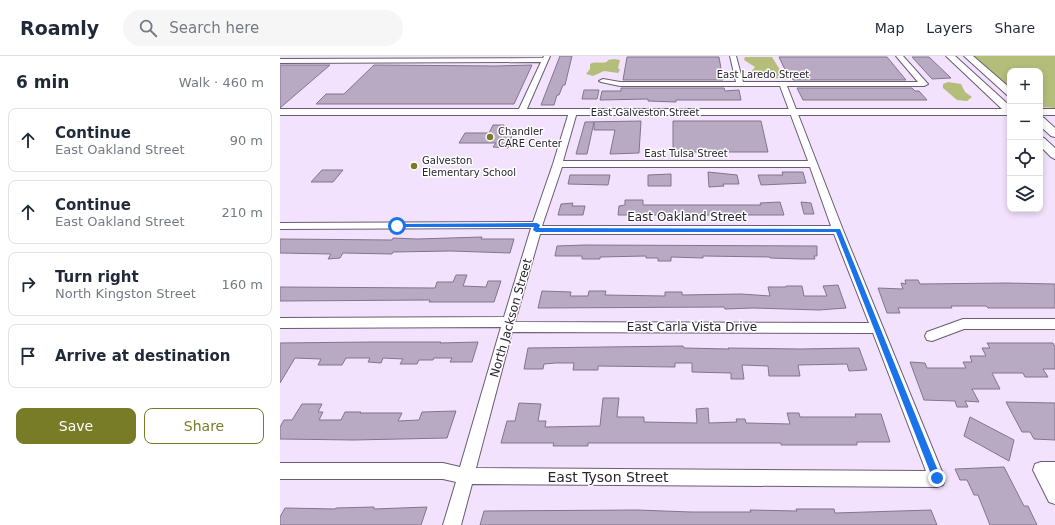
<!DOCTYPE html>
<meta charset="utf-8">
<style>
:root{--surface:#fff;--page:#f6f6f7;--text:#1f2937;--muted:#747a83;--line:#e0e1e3;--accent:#787c26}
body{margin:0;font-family:"DejaVu Sans",sans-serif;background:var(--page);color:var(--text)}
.controls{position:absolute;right:12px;top:12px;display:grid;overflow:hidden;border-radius:8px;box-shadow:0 2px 6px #0003}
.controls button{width:36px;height:36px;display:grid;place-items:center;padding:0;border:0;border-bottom:1px solid var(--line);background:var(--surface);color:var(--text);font:20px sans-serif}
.stop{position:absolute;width:12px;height:12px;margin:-9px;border:3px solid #1a73e8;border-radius:50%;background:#fff}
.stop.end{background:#1a73e8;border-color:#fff;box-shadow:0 1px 4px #0008}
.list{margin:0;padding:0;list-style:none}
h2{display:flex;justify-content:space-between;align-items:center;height:52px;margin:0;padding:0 16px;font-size:17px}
h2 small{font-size:13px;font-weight:400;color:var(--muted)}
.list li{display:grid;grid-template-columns:26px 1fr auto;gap:12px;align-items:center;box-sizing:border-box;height:64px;margin:0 8px 8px;padding:0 8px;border:1px solid var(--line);border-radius:8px}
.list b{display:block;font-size:15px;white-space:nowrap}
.list p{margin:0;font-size:13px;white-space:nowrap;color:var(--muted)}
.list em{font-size:13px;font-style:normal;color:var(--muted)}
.actions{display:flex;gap:8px;padding:12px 16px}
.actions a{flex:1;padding:9px 0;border:1px solid var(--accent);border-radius:8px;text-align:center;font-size:14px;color:var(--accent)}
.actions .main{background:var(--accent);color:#fff}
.icon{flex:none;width:22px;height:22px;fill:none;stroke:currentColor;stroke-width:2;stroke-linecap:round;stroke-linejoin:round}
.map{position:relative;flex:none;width:775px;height:469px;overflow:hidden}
header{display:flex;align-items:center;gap:24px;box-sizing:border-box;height:56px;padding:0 20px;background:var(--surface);border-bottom:1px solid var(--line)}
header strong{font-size:19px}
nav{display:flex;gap:22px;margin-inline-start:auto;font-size:14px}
.search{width:280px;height:36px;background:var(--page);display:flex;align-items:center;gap:10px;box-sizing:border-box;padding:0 14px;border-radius:22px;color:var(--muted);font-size:15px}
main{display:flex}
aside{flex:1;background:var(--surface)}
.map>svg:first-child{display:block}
.green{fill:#b4be7a}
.building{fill:#b9aac4;stroke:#83758d}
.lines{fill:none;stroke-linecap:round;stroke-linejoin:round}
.street-casing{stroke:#695c72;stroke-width:2}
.secondary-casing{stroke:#695c72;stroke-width:2}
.street{fill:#fff;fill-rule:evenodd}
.secondary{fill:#fff;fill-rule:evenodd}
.route{fill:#1a73e8}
.poi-dot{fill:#787c26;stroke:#fff;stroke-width:1.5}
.labels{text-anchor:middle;stroke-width:3;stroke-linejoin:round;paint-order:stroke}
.far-street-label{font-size:10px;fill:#2b252f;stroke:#fff}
.far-poi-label{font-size:10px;fill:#2b252f;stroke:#fff;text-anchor:start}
.street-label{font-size:12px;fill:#2b252f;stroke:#fff}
.near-street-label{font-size:14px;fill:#2b252f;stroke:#fff}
</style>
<header>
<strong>Roamly</strong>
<div class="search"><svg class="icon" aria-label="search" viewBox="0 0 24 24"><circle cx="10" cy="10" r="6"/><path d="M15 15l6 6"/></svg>Search here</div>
<nav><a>Map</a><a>Layers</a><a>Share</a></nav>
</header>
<main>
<aside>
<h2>6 min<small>Walk · 460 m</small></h2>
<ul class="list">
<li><svg class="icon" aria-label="ahead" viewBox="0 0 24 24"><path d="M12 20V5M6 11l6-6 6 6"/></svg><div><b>Continue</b><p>East Oakland Street</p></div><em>90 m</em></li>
<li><svg class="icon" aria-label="ahead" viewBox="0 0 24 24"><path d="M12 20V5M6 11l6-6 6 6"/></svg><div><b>Continue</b><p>East Oakland Street</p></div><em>210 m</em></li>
<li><svg class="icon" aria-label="right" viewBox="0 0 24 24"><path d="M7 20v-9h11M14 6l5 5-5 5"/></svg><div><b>Turn right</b><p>North Kingston Street</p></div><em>160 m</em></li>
<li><svg class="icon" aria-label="arrive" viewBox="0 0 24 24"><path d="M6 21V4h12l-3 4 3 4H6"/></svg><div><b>Arrive at destination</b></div></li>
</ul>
<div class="actions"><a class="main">Save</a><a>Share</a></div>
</aside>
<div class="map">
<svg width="775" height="469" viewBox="0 0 775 469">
<rect width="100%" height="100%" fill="#f2e2fd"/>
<!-- green -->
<g class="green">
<path d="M691,0h84v52l-15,-1v-36h-30v18z"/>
<path d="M465,1h27l13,21 -32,1 -5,-3 7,-9 -11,-7z"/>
<path d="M334,3l6,1 -2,8 2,2 -2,3 -14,-2 -11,5 -7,-2 4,-5v-5c5,-3 12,0 17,-2l1,-2z"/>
<path d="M668,26l13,2 4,8 7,5 -5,4 -10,-1 -14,-12v-4z"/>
</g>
<!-- building -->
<g class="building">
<path d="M280,0h12l-7,29h-2l-4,10h-2l-3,10h-13z"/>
<path d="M347,1h92l4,23h-100z"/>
<path d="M499,1h108l19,23h-113l-1,-2h-3z"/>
<path d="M632,1h17l22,21 -19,1z"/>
<path d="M0,9h50l-50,43z"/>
<path d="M94,9l121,1 37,-1 -18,39h-198l10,-10h18z"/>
<path d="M341,32h103l1,3 14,-1 2,10h-65v2l-28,-1v-2l-48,1 2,-9h19z"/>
<path d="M517,32h115l3,3h4l8,9h-124z"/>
<path d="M304,34h15l-2,9h-15z"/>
<path d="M361,65l-2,32 -29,1 5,-24h-21v-8l-7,32h-11l9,-32z"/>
<path d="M393,65h88l7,31h-74v2h-19v-2l-2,1z"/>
<path d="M213,69h11l-2,9 10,1 -4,13 -15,-1 3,-4h-37l6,-10h24z"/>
<path d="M42,114h21l-10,12h-22z"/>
<path d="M428,116l29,3 2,9h-16l1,2 -15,1z"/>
<path d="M502,116h21l3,11 -45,2 -3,-10h25z"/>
<path d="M391,118v12h-23v-11z"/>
<path d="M290,119h40l-2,10 -40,-1z"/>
<path d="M345,144h18v5h118l-1,-2 20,-1 4,13h-166l1,-9 6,-1z"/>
<path d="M521,146l10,1 3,11h-10z"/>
<path d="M293,147l-1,3h13l-2,9h-25l3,-11z"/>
<path d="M202,181l-1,2h33l-4,14 -59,-2 -58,1 -1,2 -49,-1 -3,5 -12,1 3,-5 -51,-1v-14l112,1 1,-2 24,1z"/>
<path d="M304,189l233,1v10h-3l1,3h-13l-32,-1v-1l-67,-1v2l-32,-1v4h-13v-3h-12v-2l-46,1v2h-18v-3h-27l2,-10z"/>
<path d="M176,219h11l-4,11 23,1 2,-6h13l-7,21h-65l1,-2 -150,1v-14l155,1 2,-6h16z"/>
<path d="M625,224h13l2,4 87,-1 48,1v24h-67l-2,-2h-35l1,2h-54l2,5h-13l-9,-25 25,1 -2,-6 5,1z"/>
<path d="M558,229l8,23 -27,2 -66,-2 -28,1 -1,-2 -186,1 4,-17 29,1 -1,4h18l1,-5h17l-1,4 60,1v-4h17v3l59,-1 29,2 -2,-9h18v-1h16l2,10h23l-4,-10z"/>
<path d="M91,286h70l-1,1 38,-1 -6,20h-22l2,-4h-18l-1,2h-14l-2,4h-17l3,-5 -20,-1 -2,5 -13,-1 2,-4h-24l-4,7h-24l3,-6 -26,-1 -15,25v-40z"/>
<path d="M707,287h66l2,4v22h-12l5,8h-23l-2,-4h-31l8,16h-28l7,13 -14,-1 3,6h-11l-2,-6 -31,-1 -14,-38 15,1 2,5h39l-3,-6h9l-2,-6h16l-4,-8h8z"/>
<path d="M403,290l1,2 45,1 -1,-1 72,1 59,-1 8,22 -18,1 -2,-7 -49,1 2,11h-31l-1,-10 -26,-1 2,14h-13v-6l-39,-1v-9h-17v4l-77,-1v4h-25l1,-7h-18l-12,1 -1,5h-19l4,-21z"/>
<path d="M323,342h16l-2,19h27v5l53,1 -1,-14 12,-1 1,15 28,-1 -1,-3h9l1,4 44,1 -3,-11h12l1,4h56l-1,-3h26l9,28h-33v3h-76v-2h-193v3h-35l1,-3h-53l6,-22h8l4,-18 22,1 -3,17h8l-1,6 55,-1z"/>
<path d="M726,346l49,1v37l-21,-1 -4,-7h-8z"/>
<path d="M22,348h20l-4,8h5l-4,8h22l4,-8h16l-1,1h42l-4,8 21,-1 3,-8 34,-1 -9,27 -93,2 -74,-1v-12l4,-7h8z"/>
<path d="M690,361l44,23 -5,21 -45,-25z"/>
<path d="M724,411l20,39h4l9,19h-47l-12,-30h-4l-7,-15h-7l-5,-11z"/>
<path d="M94,451v2l53,-2 -6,18h-141v-8l5,-9 50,1 1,-1z"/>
<path d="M516,453h38l1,4 96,-3 6,15h-457l4,-14 153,-1 54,2h60l-1,-2 47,1z"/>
</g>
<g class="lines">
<defs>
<g id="street">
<path d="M264,0h6l-24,55 -4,2 -4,-2 23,-49 -261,1v-4l263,-1z"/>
<path d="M450,0h6l7,26h175l-22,-26h7l25,28 -4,2h-137l56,144 102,249 -2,6 -6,2 -465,-3 -11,41h-18l13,-43 -13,-3h-163v-16h163l17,4 41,-140 -221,1v-10l224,-1 27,-89 -251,1v-6l253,-1 20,-58 16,-52 4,-2 4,2 -14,49h245l-28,-75h-160l-19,-4 -2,-1 4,-2 17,3h116zM282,111h248l21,59h-289zM260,178h294l35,89 -354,-1zM232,276l361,1 53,138 -450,-3z"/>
<path d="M683,263h92v10h-91l-32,12 -5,-1 -2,-4 2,-4z"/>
<path d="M761,406h14v42l-6,-2 -16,-32 2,-6z"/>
</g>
<g id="secondary">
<path d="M666,0h9l55,50v9h-730v-6h722z"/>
<path d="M684,0h9l37,32v8l-3,-1z"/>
<rect x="760" y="53" width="15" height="6"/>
<path d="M760,61l4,1 11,10v9l-4,-1 -11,-10z"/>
<path d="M760,81l4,1 11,10v11l-4,-2 -11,-11z"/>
</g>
</defs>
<!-- street casing -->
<use href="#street" class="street-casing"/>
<!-- secondary casing -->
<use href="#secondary" class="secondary-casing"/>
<!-- street -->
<use href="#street" class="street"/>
<!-- secondary -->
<use href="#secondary" class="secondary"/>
</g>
<!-- route -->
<path class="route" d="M257,167l3,2 -1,3 301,1 101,249 -1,4 -3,1 -3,-1 -98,-250h-300l-3,-2 1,-3h-137l-3,-1 3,-2z"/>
<!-- markers -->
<g class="poi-dot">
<circle cx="210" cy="81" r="4"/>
<circle cx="134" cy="110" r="4"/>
</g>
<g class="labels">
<!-- far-street labels -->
<g class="far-street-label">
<text x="483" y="22">East Laredo Street</text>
<text x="365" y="60">East Galveston Street</text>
<text x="406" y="101">East Tulsa Street</text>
</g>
<!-- far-poi labels -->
<g class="far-poi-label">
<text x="218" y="79">Chandler<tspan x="218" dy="12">CARE Center</tspan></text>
<text x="142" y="108">Galveston<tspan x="142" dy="12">Elementary School</tspan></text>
</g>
<!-- street labels -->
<g class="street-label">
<text x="407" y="165">East Oakland Street</text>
<text transform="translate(231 262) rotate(-74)" y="4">North Jackson Street</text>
<text x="412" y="275">East Carla Vista Drive</text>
</g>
<!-- near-street labels -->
<g class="near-street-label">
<text x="328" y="426">East Tyson Street</text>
</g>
</g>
</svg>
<div class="controls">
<button>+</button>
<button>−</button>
<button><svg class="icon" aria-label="locate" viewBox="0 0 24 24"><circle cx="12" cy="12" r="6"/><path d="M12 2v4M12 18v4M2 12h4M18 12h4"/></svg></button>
<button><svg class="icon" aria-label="layers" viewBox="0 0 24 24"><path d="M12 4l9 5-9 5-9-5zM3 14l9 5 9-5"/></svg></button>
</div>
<div class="stop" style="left:117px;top:170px"></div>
<div class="stop end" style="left:657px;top:422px"></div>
</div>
</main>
